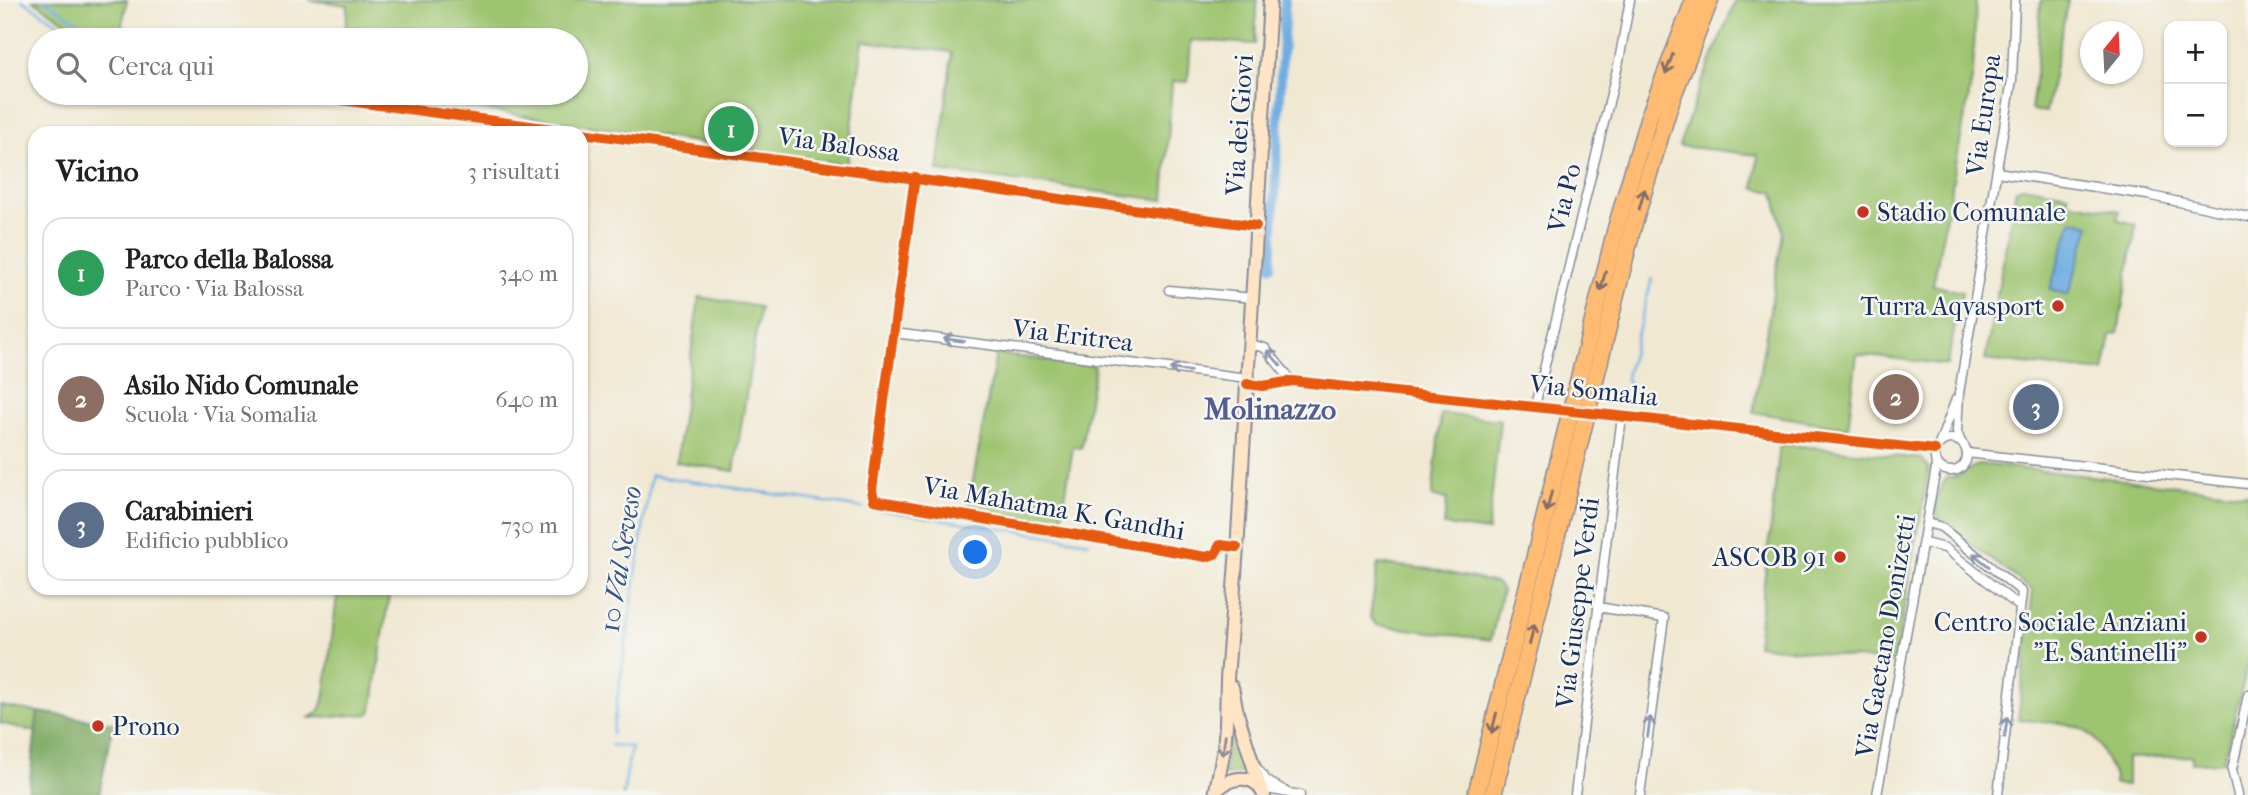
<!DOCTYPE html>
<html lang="it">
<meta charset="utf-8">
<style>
:root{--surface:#fff;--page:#f2f2f2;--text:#202124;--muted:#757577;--line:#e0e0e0;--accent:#c8321e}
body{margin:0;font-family:"IM FELL French Canon",serif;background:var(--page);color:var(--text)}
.controls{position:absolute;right:21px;top:21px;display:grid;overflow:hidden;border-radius:14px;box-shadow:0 2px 5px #0004}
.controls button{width:63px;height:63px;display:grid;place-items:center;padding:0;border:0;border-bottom:2px solid var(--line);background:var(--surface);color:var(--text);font:35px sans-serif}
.compass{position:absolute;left:2080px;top:21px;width:63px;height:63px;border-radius:50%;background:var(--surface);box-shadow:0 2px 5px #0004;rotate:18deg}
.you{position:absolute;left:976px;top:553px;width:24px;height:24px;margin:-18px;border:5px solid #fff;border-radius:50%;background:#1a73e8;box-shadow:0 0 0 10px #1a73e833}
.badge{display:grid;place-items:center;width:46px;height:46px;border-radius:50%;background:var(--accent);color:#fff;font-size:23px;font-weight:700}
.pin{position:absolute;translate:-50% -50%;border:4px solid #fff;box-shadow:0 2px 7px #0006}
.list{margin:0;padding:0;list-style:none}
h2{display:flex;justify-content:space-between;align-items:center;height:91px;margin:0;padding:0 28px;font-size:30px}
h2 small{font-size:23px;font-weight:400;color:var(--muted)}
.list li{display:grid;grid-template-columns:46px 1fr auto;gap:21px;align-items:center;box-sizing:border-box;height:112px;margin:0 14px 14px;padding:0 14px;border:2px solid var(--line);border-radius:21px}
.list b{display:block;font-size:26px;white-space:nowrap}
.list p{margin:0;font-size:23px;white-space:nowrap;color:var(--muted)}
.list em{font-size:23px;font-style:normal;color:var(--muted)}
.icon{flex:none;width:38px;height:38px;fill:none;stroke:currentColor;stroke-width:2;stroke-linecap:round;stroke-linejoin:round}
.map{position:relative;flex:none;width:2248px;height:795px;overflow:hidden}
.search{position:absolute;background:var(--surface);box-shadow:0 2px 5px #0004;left:28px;top:28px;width:560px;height:77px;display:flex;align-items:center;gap:18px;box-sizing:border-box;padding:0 24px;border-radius:38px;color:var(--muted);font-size:26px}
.panel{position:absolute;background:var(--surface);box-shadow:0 2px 5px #0004;left:28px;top:126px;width:560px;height:469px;border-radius:21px}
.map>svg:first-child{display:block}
.green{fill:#9dc46f;stroke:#5c7a66;stroke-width:2}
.forest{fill:#7eaa62;stroke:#4c6c60;stroke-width:2}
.water{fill:#70ade2;stroke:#466ea0;stroke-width:2}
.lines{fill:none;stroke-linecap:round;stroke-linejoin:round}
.stream{stroke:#70ade2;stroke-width:2.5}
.canal{stroke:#70ade2;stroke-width:10}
.street-casing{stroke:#868c98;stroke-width:11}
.secondary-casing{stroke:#868c98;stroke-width:16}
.highway-casing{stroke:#868c98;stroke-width:19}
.street{stroke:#fff;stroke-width:8}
.secondary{stroke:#ffe4c6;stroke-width:12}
.highway{stroke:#ffbb71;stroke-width:16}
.street-bridge-casing{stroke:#868c98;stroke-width:11;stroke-linecap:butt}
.street-bridge{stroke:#fff;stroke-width:8}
.cycleway-casing{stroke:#f6f6f2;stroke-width:15}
.cycleway{stroke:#e8590c;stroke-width:10}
.oneway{stroke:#826e67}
.oneway2{stroke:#8d97ae}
.oneway3{stroke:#8d8a92}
.poi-dot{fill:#c8321e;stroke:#f6f6f2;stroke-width:2.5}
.labels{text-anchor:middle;stroke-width:5;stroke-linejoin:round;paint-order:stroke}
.street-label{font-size:26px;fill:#1b2f5e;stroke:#f6f6f2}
.poi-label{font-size:26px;fill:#1b2f5e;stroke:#f6f6f2;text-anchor:end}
.water-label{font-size:28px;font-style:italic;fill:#355586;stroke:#f6f6f2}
.quarter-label{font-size:30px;font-weight:bold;fill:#545c92;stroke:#f6f6f2}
</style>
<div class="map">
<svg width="2248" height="795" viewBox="0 0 2248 795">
<rect width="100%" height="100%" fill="#f6f6f2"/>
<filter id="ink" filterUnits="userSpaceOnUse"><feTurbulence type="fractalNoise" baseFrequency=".0143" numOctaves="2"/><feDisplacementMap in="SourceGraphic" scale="14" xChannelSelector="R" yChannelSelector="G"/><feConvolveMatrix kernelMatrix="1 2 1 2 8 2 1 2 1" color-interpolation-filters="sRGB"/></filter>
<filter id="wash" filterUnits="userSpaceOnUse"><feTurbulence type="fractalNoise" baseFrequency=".00686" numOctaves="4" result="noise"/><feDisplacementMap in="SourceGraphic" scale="28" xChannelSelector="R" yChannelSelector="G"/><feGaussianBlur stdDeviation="1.57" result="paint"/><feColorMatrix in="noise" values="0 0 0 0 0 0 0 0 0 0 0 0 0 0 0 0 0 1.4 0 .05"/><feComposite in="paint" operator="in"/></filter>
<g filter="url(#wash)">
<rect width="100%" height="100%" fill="#f0e8d1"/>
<!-- green -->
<g class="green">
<path d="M33,0h94l-8,40h-26z"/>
<path d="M309,0h948l-2,44 -64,-4 -3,42 -16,-1 -8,119 -226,-29 14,-119 -89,-11 -16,124 -474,-72h203v-53h-232l4,-35z"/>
<path d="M1736,0h240l-3,74 -40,211 29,7 -15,73 -90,-11 -9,74 -95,-16 30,-180 -9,-40 -20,-4 4,-33 -79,-9 20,-57z"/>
<path d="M2041,0h27l-22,112 -15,-2 5,-36z"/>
<path d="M2023,186l45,8 -1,8 53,9 -3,8 19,6 -18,108 -7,2 -7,37 -119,-12 31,-170z"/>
<path d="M699,297l61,10 -26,164 -58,-9z"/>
<path d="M996,354l99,12 -14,82 -8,-1 -12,75 -93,-14z"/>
<path d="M1441,414l59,6 -12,111 -44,-6 3,-26 -15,-2z"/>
<path d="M1780,444l142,15 7,10 -35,194 -137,-18z"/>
<path d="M1981,464l267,30v170l-25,98 -31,1v-7l-65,2v27l-13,-1 1,-6c-6,-12 -11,-25 -18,-36 -15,-23 -54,-20 -79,-22l15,-129 -91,-69c-12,-12 -5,-31 5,-44 17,-1 19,-10 34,-14z"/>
<path d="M1378,564l52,5 66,14 6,7 -11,50 -114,-15 -7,-8z"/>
<path d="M338,588h52l-17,116 -4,10 -61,4c12,-3 15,-12 17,-24z"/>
<path d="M0,706l38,6 -2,20 -36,-9z"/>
<path d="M1234,723l19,52 -6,-3 -24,3 8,-50z"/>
</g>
<!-- forest -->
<path class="forest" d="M38,712l75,11 -14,72h-71z"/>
<!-- water -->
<path class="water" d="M2072,220l18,5 -22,70 -18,-6z"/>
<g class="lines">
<!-- stream -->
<g class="stream">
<path d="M22,0l63,40"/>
<path d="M44,0l64,40"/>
<path d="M1631,390l-5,-13 26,-98"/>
<path d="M874,509l215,33"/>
<path d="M612,735l39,-260 212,33"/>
<path d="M611,745l20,2 -8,48"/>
</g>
<!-- canal -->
<path class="canal" d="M1271,266l14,-266"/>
</g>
</g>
<g filter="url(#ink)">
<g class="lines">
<defs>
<g id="street">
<path d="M291,93l965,133"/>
<path d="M1997,172l150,23 101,22"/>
<path d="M915,177l-37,267 -6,46 2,10 332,57 9,-3 5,-9 17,2"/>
<path d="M1169,290l84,8"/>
<path d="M894,333l353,45"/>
<path d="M1250,344l15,4 27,33"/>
<path d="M1247,384l16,2 29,-5 257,27"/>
<path d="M1535,406l84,-345 11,-61"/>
<path d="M1618,415l317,35"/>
<circle cx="1951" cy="455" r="16"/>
<path d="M1940,442l16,-43"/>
<path d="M1961,442l-4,-10 2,-39 53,-313 3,-80"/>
<path d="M1967,453l281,31"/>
<path d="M1927,523l14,4 81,65 -24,203"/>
<path d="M1924,543l21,5 75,59"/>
<path d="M1598,607l66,11 -24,177"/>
<path d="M1257,768l10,13 20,11"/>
<path d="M1261,788l39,7"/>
<path d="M1575,795l47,-379"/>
<path d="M1877,795l59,-327 -1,-11"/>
<path d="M2238,795l-6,-25 16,-75"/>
</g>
<g id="secondary">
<path d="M1232,687l5,26 23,74"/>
<path d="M1216,791c14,-15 39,-19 48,4"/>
<path d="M1215,795l9,-46 2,-24 1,-46 11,-144 32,-535"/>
</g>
<g id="highway">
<path d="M1476,795l140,-567 32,-109 46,-119"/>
<path d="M1493,795l139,-565 39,-129 39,-101"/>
</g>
</defs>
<!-- street casing -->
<use href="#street" class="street-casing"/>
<!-- secondary casing -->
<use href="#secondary" class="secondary-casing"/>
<!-- highway casing -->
<use href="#highway" class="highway-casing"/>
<!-- street -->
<use href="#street" class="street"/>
<!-- secondary -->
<use href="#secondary" class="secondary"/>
<!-- highway -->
<use href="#highway" class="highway"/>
<defs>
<path id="street-bridge" d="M1549,408l63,7"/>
</defs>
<!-- street-bridge casing -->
<use href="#street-bridge" class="street-bridge-casing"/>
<!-- street-bridge -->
<use href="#street-bridge" class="street-bridge"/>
<defs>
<g id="cycleway">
<path d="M291,93l965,133"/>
<path d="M915,177l-37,267 -6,46 2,10 332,57 9,-3 5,-9 17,2"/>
<path d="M1247,384l16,2 29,-5 643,69"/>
</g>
</defs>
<!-- cycleway casing -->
<use href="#cycleway" class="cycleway-casing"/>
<!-- cycleway -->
<use href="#cycleway" class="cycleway"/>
</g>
<!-- one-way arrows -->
<defs><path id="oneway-shaft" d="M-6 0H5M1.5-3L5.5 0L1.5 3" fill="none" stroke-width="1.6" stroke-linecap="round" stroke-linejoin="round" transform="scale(1.75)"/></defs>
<g class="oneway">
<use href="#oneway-shaft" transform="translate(1669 64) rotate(111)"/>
<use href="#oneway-shaft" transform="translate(1642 199) rotate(-74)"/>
<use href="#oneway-shaft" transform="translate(1603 281) rotate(104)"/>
<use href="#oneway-shaft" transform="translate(1549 502) rotate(104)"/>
<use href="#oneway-shaft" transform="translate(1532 634) rotate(-76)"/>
<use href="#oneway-shaft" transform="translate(1494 723) rotate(104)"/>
</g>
<g class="oneway2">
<use href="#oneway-shaft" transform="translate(954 340) rotate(-173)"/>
<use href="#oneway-shaft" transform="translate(1274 358) rotate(-131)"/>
<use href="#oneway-shaft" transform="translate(1180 370) rotate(-173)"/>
<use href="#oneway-shaft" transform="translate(1981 560) rotate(-141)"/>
<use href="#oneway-shaft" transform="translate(1649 727) rotate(-82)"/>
<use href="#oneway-shaft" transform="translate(2006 727) rotate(-83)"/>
</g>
<use class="oneway3" href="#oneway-shaft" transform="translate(1224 745) rotate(97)"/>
</g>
<!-- markers -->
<g class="poi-dot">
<circle cx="1863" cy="212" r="7"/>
<circle cx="2058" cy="306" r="7"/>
<circle cx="1840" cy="557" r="7"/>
<circle cx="2201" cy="637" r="7"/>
<circle cx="98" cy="726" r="7"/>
</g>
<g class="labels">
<!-- street labels -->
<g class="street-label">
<text transform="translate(1983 115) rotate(-82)" y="9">Via Europa</text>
<text transform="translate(1239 125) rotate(-86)" y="9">Via dei Giovi</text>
<text transform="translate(839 144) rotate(8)" y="9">Via Balossa</text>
<text transform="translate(1564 198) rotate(-76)" y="9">Via Po</text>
<text transform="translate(1073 335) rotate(7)" y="9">Via Eritrea</text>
<text transform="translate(1594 390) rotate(6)" y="9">Via Somalia</text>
<text transform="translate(1054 508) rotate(10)" y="9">Via Mahatma K. Gandhi</text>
<text transform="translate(1577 603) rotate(-83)" y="9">Via Giuseppe Verdi</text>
<text transform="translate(1885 636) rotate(-80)" y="9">Via Gaetano Donizetti</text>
</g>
<!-- poi labels -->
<g class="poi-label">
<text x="1877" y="221" text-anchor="start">Stadio Comunale</text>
<text x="2044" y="315">Turra Aqvasport</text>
<text x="1826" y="566">ASCOB 91</text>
<text x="2187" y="631">Centro Sociale Anziani<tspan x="2187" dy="30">"E. Santinelli"</tspan></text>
<text x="112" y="735" text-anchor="start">Prono</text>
</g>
<!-- water labels -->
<g class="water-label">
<text transform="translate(620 559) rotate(-81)" y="10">10 Val Seveso</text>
</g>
<!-- quarter labels -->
<g class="quarter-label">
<text x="1270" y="419">Molinazzo</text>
</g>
</g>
</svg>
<div class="controls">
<button>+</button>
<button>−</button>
</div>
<svg class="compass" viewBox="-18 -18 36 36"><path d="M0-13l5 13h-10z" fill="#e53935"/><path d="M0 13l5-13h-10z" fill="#757577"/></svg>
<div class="you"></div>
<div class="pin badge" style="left:731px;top:129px;background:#2e9e5b">1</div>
<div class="pin badge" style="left:1896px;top:397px;background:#8d6e63">2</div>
<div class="pin badge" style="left:2036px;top:407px;background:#5c6f8a">3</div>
<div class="search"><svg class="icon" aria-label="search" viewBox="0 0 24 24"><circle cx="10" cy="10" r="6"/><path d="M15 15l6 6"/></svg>Cerca qui</div>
<section class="panel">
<h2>Vicino<small>3 risultati</small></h2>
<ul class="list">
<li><span class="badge" style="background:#2e9e5b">1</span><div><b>Parco della Balossa</b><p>Parco · Via Balossa</p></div><em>340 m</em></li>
<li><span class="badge" style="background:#8d6e63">2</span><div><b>Asilo Nido Comunale</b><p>Scuola · Via Somalia</p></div><em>640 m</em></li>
<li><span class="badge" style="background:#5c6f8a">3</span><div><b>Carabinieri</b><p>Edificio pubblico</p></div><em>730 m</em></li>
</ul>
</section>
</div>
